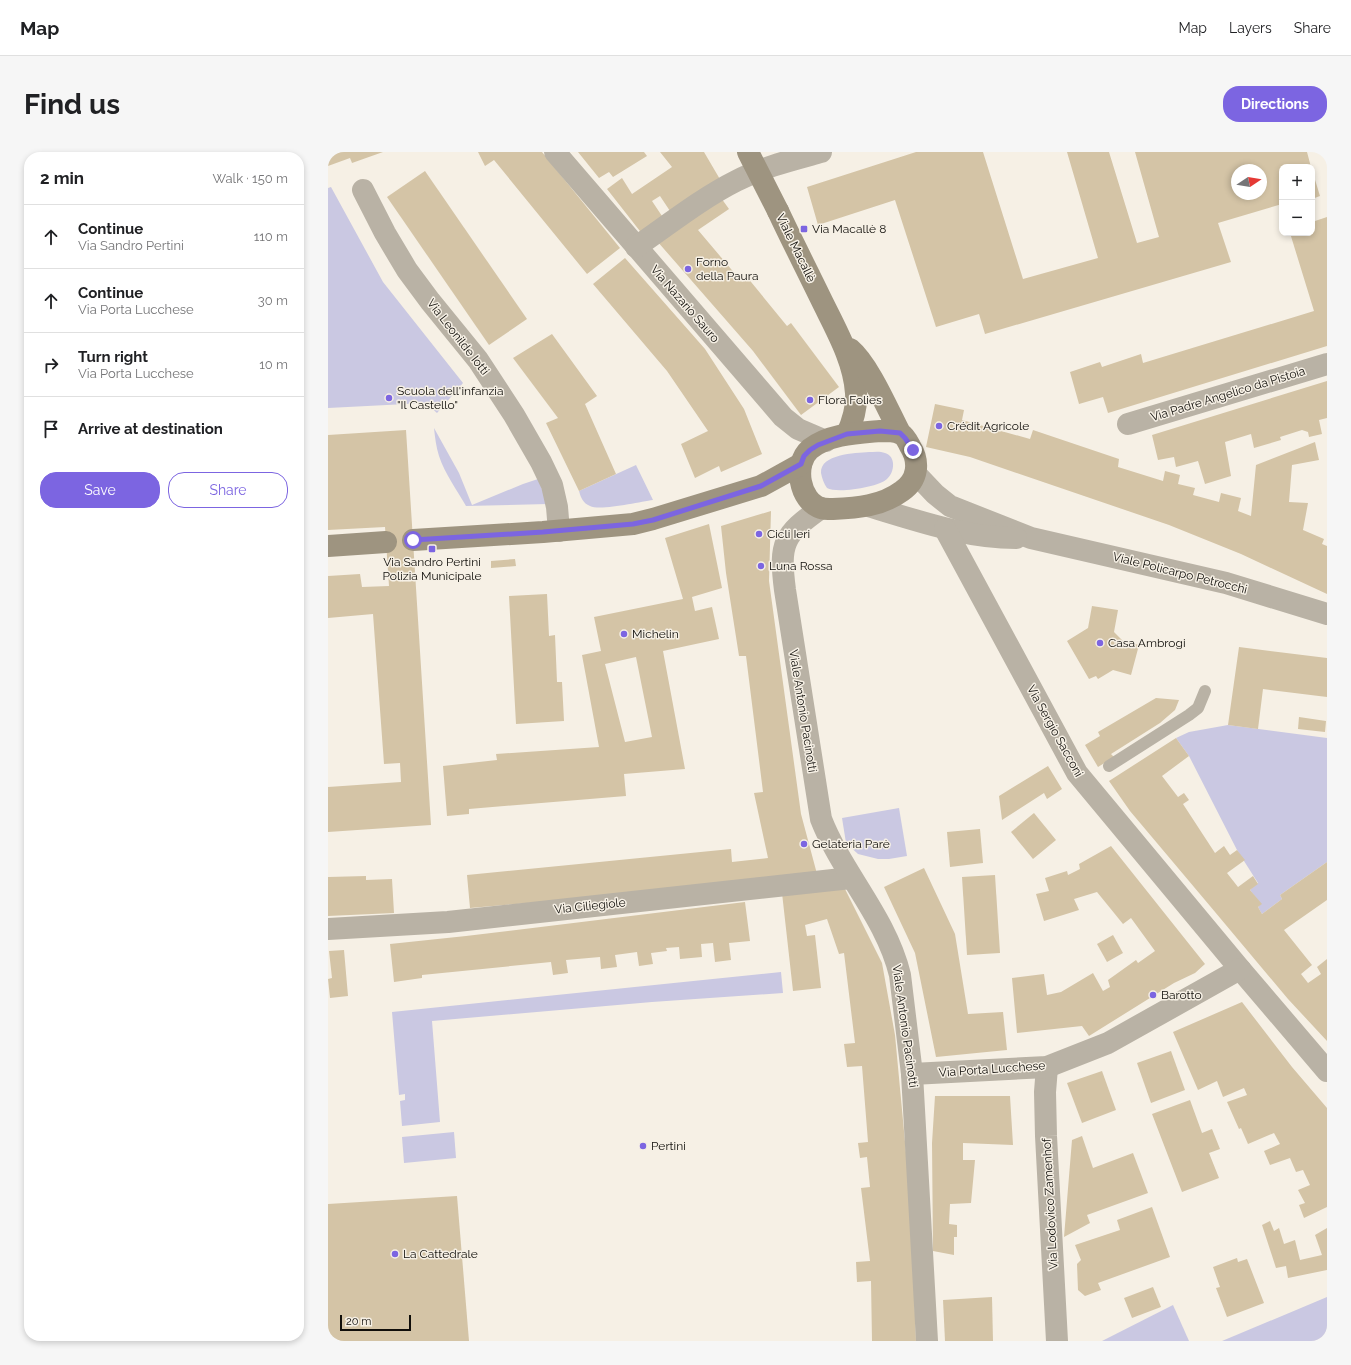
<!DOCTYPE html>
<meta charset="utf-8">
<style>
:root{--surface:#fff;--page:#f6f6f6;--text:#202124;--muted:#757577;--line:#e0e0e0;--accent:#7c65e1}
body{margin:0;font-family:Raleway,sans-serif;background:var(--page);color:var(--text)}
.controls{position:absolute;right:12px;top:12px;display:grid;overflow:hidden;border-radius:8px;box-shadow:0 2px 6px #0003}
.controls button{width:36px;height:36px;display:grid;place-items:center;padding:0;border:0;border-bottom:1px solid var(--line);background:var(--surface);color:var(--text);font:20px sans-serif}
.compass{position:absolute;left:903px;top:12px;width:36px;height:36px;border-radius:50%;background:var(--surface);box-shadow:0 2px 6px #0003;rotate:78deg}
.scale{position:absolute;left:12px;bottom:10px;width:71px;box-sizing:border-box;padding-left:4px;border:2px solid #100e0a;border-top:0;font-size:11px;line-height:14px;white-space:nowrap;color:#100e0a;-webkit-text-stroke:3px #f6f0e5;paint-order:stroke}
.stop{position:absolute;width:12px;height:12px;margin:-9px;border:3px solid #7c65e1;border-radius:50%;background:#fff}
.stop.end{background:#7c65e1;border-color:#fff;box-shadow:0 1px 4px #0008}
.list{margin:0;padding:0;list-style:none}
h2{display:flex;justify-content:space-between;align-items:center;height:52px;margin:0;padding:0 16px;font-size:17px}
h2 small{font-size:13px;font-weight:400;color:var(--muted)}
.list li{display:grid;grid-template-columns:26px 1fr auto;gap:12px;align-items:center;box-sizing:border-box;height:64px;padding:0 16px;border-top:1px solid var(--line)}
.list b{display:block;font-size:15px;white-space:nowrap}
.list p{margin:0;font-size:13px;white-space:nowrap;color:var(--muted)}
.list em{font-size:13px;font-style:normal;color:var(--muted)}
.actions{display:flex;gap:8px;padding:12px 16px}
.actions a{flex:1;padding:9px 0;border:1px solid var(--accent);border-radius:16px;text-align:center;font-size:14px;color:var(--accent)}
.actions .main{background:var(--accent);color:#fff}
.icon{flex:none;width:22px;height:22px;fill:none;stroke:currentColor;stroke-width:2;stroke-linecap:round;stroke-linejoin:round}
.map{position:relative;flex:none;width:999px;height:1189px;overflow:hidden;border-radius:16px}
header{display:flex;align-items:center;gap:24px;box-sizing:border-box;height:56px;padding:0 20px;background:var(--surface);border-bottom:1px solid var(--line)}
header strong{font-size:19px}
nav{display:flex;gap:22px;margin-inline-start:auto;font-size:14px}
.intro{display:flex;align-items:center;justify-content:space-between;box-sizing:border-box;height:96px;padding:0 24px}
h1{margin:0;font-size:28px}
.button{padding:10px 18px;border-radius:16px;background:var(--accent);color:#fff;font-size:14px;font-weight:700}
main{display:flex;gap:24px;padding:0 24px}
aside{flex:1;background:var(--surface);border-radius:16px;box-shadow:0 2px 6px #0003}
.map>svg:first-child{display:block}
.green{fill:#cac8e2}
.building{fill:#d4c4a6;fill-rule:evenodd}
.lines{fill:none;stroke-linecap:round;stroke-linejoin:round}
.service{stroke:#b9b2a5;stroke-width:12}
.minor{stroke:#b9b2a5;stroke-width:22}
.tertiary{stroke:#b9b2a5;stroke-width:22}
.secondary{stroke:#9e9480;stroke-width:22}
.secondary-bridge{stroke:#9e9480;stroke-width:22}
.route{stroke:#7c65e1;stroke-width:5}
.poi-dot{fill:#7c65e1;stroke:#f6f0e5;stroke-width:1.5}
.labels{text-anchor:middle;stroke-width:3;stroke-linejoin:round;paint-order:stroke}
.poi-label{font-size:12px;fill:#100e0a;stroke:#f6f0e5;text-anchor:start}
.street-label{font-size:12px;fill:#100e0a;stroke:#f6f0e5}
</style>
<header>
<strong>Map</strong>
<nav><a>Map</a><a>Layers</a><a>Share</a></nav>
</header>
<div class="intro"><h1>Find us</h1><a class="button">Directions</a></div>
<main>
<aside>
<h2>2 min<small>Walk · 150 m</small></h2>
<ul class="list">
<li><svg class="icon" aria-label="ahead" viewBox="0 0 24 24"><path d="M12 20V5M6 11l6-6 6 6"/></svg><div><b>Continue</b><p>Via Sandro Pertini</p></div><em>110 m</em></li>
<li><svg class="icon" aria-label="ahead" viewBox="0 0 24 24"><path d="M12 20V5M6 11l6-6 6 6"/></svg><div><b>Continue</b><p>Via Porta Lucchese</p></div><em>30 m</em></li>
<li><svg class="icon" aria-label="right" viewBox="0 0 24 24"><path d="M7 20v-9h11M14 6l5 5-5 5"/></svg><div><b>Turn right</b><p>Via Porta Lucchese</p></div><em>10 m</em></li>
<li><svg class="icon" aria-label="arrive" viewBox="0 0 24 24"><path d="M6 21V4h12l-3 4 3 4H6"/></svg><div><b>Arrive at destination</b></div></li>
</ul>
<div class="actions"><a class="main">Save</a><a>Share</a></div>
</aside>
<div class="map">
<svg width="999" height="1189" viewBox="0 0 999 1189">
<rect width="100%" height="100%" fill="#f6f0e5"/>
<!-- green -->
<g class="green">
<path d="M3,35l52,95 80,101 -26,30 -11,-10 -98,5v-220z"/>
<path d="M106,276l25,45 13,32 51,-21 15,-5 10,25 -82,2c-9,-16 -21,-32 -27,-50 -3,-9 -4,-19 -5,-28z"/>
<path d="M541,300c5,0 11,-1 16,1 11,3 10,19 2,26 -8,8 -50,15 -60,9 -3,-4 -5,-10 -6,-15 -1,-19 34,-20 48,-21z"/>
<path d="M308,313l17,35c-14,2 -53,11 -63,6 -7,-3 -9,-8 -11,-15z"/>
<path d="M900,573l99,13v124l-47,33 2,4 -20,15 -4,-7 3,-3 -11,-14 8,-7 -21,-33 -48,-94 -13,-18 13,-6z"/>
<path d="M571,656l8,48 -18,3h-11l-20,-5 -12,-11 -4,-25z"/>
<path d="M453,820l2,21 -131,9 -220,19 8,101 -38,4 -2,-25 5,-1v-6l-6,1 -7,-83z"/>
<path d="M126,980l2,26 -52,5 -2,-26z"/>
<path d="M999,1145v44h-105z"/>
<path d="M845,1153l16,36h-87z"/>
</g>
<!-- building -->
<g class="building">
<path d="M0,0h55l-31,11 -2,-5 -22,8z"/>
<path d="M150,0h64l78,96 -33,26 -93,-114 -9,6z"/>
<path d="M250,0h66l3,4 -34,21 -4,-5 -10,6z"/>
<path d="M332,0h44l17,29 -51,30 -10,-15 -8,5 12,18 -21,16 -36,-46 15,-11 10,16 40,-27z"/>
<path d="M588,0h67l40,127 75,-21 -31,-106h42l28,91 22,-6 -24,-85h172l4,15h-29v37l-64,19 13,39 -246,72 -6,-20 -43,13 -41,-127 -77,25 -11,-38zM909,18h24v24h-24z"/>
<path d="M984,18l8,26 -8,3z"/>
<path d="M97,19l102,148 -38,26 -102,-148z"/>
<path d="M391,43l10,14 -31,21 44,52 5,-5 40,49 4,-3 48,64 -38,28 -48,-64 -96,-110z"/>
<path d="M999,65v129l-219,67 -5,-16 -24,7 -9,-32 30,-10 2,5 39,-13 2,9 171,-52 -24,-78h22v-11z"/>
<path d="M297,106l80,91 39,60 18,45 -41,18 -2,-6 -24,12 -14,-34 27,-13 -41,-60 -74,-87z"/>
<path d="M224,182l45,62 -12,8 31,70 -37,17 -33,-68 12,-5 -45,-60z"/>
<path d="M999,229v37l-8,2 3,14 -13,3 -1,-5 -6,-2 -22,7 1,3 -27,8 -3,-14 -26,8 6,34 -26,8 -7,-23 -22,6 -2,-10 -16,3 -6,-25z"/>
<path d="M607,252l29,6 -2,10 68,19 3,-9 86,29 -1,8 45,14 2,-10 15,4 -2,9 17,4 -2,7 26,7 2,-9 20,5 -3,13 13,5 5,-51 59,-23 4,18 -27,5 -3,37 19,1 -5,27 21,9 -2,5 5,2v48l-86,-40 -72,-29 -199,-68 -44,-10z"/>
<path d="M78,278l25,395 -103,7v-45l73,-5 -1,-19 -16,1 -11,-150 -45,4v-42l32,-2 2,13 27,-1 -4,-59 -57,3v-95z"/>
<path d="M443,359l-2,70 32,233 16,60 -198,21 -149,13 -3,-33 264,-26 1,13 36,-4 -14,-65 9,-1 -17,-136h-7l-13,-83 -5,-47z"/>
<path d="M381,372l13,64 -30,9 3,14 17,-4 7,32 -56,12 22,118 -61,5 2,22 -157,13v5l-22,2 -4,-50 54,-6 -1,-6 103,-7 -17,-92 19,-4 -7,-34 89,-18 -18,-61zM308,505l16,80 -27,5 -20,-78z"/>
<path d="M187,407l1,7 -25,2v-7z"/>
<path d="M219,442l2,42 6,-1 2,47h5l2,39 -48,3 -7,-128z"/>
<path d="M764,454l26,4 -4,22 9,9 16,4 -8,30 -18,-5 -15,9 -2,-3 -7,3 -22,-38 21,-13z"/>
<path d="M911,495l88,11v39l-64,-8 -5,40 -30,-4z"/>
<path d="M828,546l23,2 -4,10 -15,13 -49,31 3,3 -16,10 -13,-22 15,-9 -2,-4z"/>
<path d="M971,565l27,4 -1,11 -27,-3z"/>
<path d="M848,586l13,18 -27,20 16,21 6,-4 5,7 -6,4 32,49 9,-7 6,9 7,-5 8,10 -18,13 11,14 15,-11 5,8 -8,6 12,14 -4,3 4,7 20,-15 -2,-4 47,-33v38l-43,30 28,35 -11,9 7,9 13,-9 -4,-7 10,-8v82l-39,-42 -78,-93 -80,-95 -21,-30z"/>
<path d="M720,614l14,23 -15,10 -3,-6 -42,27 -3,-24z"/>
<path d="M706,661l22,27 -23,19 -22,-27z"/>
<path d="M652,677l3,34 -33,4 -3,-35z"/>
<path d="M783,694l94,118 -10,9 -21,10 -85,53 -7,-10 -65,7 -5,-55 32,-4 3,21 14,-3 32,-19 10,18 7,-4 -2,-7 28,-20 2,3 17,-12 -24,-33 -8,6 -26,-32 -23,7 5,11 -35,11 -8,-27 13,-3 -4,-13 22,-7 1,4 12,-6 -1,-5z"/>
<path d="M596,716l31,66 13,80 35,-2 4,38 -71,7 -21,-104 -31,-66z"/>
<path d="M667,723l5,78 -33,2 -5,-78z"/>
<path d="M38,724v4l26,-1 2,34 -66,3v-39z"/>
<path d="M515,733l39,78 13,72 16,171 5,135h-44l-1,-60 -14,1 -1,-20 14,-1 -9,-73 9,-1 -3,-30 -7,1 -2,-15 10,-1 -6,-76 -15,1 -3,-23 11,-1 -11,-90 -5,1 -12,-35 -22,6 2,11 8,-1 6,53 -28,3 -11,-98z"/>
<path d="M417,750l5,39 -21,2 2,17 -16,2 -2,-19 -12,1 1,13 -22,2 -1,-12 -13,1 1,3 -16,2 2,11 -14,2 -2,-14 -22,3 2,12 -16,2 -1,-12 -34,3 2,13 -15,2 -2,-13 -129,13v3l-28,4 -4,-38 76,-8z"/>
<path d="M785,783l10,18 -16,9 -10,-18z"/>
<path d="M16,798l4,46 -18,2 -2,-19 4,-1 -3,-27z"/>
<path d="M914,850l50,65 35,41v99l-23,11 -5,-13 6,-2 -7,-13 12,-5 -7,-15 -7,2 -6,-14 -20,7 -6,-14 16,-7 -6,-11 -26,11 -7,-16 -2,1 -12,-27 20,-7 -3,-7 -21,9 -6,-16 -19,9 -25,-58z"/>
<path d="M843,899l14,39 -34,13 -14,-40z"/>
<path d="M774,919l14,39 -34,13 -15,-40z"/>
<path d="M607,944h75l3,49 -50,-2v17h12l-4,43 -21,1 -1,20 8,1v12h-3v18l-21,-4 -1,-108z"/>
<path d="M862,948l12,33 10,-4 8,20 -11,4 10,25 -37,14 -30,-78z"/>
<path d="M754,984l11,32 40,-15 15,40 -61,22 3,8 -26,14 8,-97z"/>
<path d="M129,1044l12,145h-141v-137z"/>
<path d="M824,1055l18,50 -72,26 3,7 -16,6 -7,-6 -1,-26 4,-4 -6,-15 45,-15 -3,-10z"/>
<path d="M942,1069l4,10 5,-3 5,16 11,-4 5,20 22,-5 -7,-20 12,-7v42l-39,8 -2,-12 -10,2 -14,-43z"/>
<path d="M909,1106l1,4 9,-3 17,44 -37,14 -11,-29 4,-1 -7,-20z"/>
<path d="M825,1135l8,20 -29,11 -8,-20z"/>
<path d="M664,1145l1,44h-48l-2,-41z"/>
</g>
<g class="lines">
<!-- service -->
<path class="service" d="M781,614l80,-51 9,-7 7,-17"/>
<!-- minor -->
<g class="minor">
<path d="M227,0l228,265 15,12 28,12"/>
<path d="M35,38l22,43 22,37 23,31 48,59 36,55 27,47 11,23 5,22 2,24"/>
<path d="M308,95c32,-22 66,-49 100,-66 27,-14 56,-21 85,-29"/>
<path d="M800,272l199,-60"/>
<path d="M0,777l120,-7 403,-44"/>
</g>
<!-- tertiary -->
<g class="tertiary">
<path d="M588,322l19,20 15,12 81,32 195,45 101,31"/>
<path d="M540,354c48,14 97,32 148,32"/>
<path d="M493,356c-38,27 -42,35 -36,82l36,229c21,54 65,98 79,156l12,99 15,267"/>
<path d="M617,377l132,244 163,196 87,102"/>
<path d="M719,915l-2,25 1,44 11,205"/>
<path d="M584,922l135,-7 61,-24 132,-74"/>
</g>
<!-- secondary -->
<g class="secondary">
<path d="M450,59c14,30 29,59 43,88 14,29 33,61 35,94 1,15 -3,28 -9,41"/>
<path d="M522,197c19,16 38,61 50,84"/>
<path d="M552,279c6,0 16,0 21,3 4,2 7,8 9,12 10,16 8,34 -8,45 -20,15 -45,17 -69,18 -4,0 -9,0 -12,-1 -22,-7 -28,-44 -11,-59 19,-15 47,-16 70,-18z"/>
<path d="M85,388l130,-8 90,-8 20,-5 108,-33 40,-22"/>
<path d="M0,394l58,-4"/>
</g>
<!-- secondary-bridge -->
<path class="secondary-bridge" d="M420,0l30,59"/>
</g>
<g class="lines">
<!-- route -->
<path class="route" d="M85,388l130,-8 90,-8 20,-4 108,-34 40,-22 3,-8 6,-6 8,-5 29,-11 33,-3 20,2 5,5 8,12"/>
</g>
<!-- markers -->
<g class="poi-dot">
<rect x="472" y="73" width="8" height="8" rx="2"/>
<circle cx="360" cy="117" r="4"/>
<circle cx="61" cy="246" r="4"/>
<circle cx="482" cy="248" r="4"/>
<circle cx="611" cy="274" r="4"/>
<circle cx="431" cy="382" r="4"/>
<rect x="100" y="393" width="8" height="8" rx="2"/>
<circle cx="433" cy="414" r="4"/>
<circle cx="296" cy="482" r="4"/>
<circle cx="772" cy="491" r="4"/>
<circle cx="476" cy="692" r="4"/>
<circle cx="825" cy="843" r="4"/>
<circle cx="315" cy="994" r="4"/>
<circle cx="67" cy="1102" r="4"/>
</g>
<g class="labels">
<!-- poi labels -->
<g class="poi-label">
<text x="484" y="81">Via Macallè 8</text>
<text x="368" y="114">Forno<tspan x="368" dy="14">della Paura</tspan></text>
<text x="69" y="243">Scuola dell'infanzia<tspan x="69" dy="14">"Il Castello"</tspan></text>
<text x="490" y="252">Flora Folies</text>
<text x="619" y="278">Crédit Agricole</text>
<text x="439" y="386">Cicli Ieri</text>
<text x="104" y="414" text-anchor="middle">Via Sandro Pertini<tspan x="104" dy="14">Polizia Municipale</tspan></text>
<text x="441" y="418">Luna Rossa</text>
<text x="304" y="486">Michelin</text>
<text x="780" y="495">Casa Ambrogi</text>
<text x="484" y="696">Gelateria Parè</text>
<text x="833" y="847">Barotto</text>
<text x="323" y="998">Pertini</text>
<text x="75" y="1106">La Cattedrale</text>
</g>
<!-- street labels -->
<g class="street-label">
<text transform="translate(468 96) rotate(64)" y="4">Viale Macallè</text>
<text transform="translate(357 152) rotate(49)" y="4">Via Nazario Sauro</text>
<text transform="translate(130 185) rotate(52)" y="4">Via Leonilde Iotti</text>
<text transform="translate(900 242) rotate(-17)" y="4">Via Padre Angelico da Pistoia</text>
<text transform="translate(852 421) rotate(14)" y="4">Viale Policarpo Petrocchi</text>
<text transform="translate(475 559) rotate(81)" y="4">Viale Antonio Pacinotti</text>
<text transform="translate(727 579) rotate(61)" y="4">Via Sergio Sacconi</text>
<text transform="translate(262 754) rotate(-6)" y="4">Via Ciliegiole</text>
<text transform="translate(577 874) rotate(82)" y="4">Viale Antonio Pacinotti</text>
<text transform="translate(664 917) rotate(-4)" y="4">Via Porta Lucchese</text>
<text transform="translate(722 1052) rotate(-93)" y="4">Via Lodovico Zamenhof</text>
</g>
</g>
</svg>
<div class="controls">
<button>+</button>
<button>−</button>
</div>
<svg class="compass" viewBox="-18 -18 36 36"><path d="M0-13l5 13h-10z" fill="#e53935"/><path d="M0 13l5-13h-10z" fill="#757577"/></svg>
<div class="scale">20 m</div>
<div class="stop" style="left:85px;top:388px"></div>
<div class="stop end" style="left:585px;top:298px"></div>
</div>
</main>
